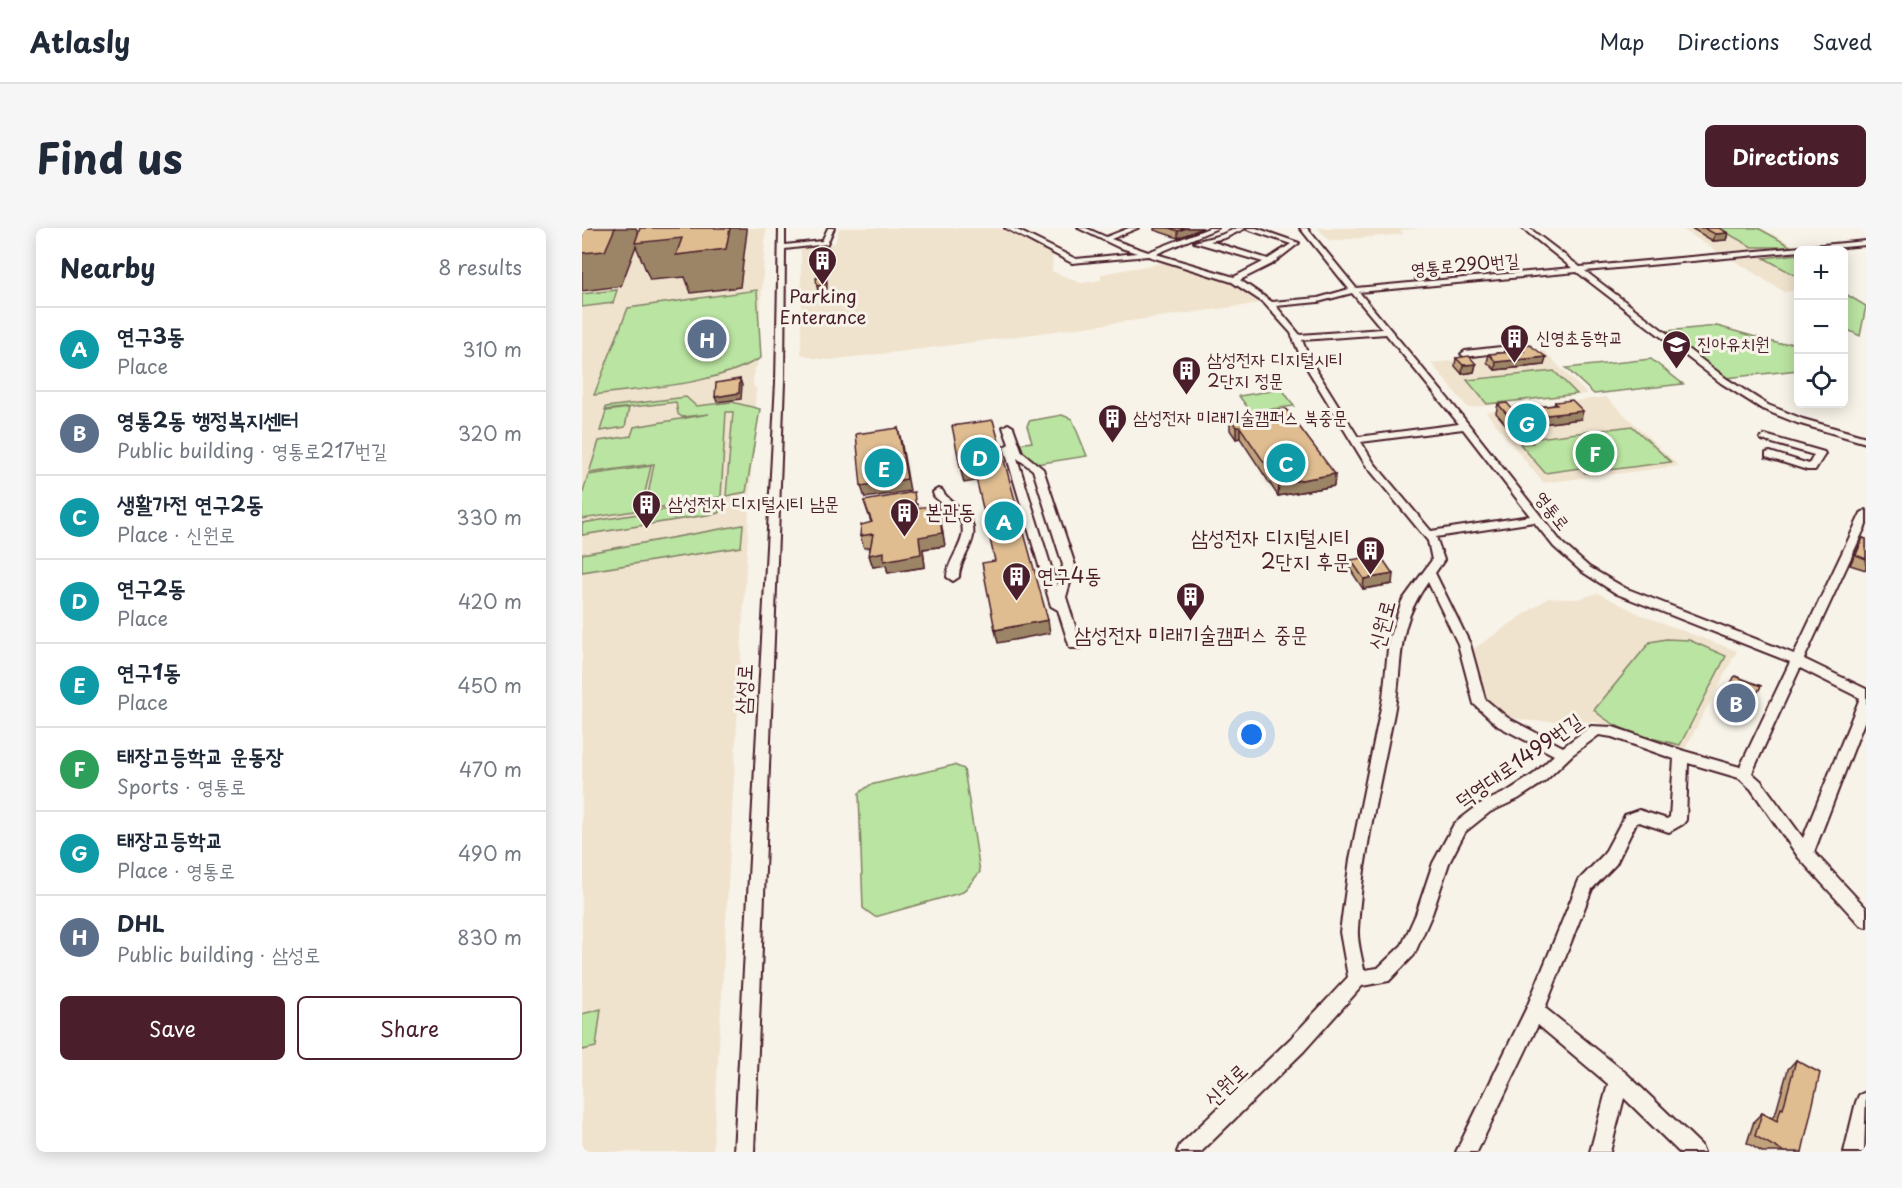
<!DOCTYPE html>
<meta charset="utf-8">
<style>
:root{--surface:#fff;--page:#f6f6f7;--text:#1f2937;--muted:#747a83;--line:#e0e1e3;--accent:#4a1f2b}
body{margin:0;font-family:"Playpen Sans","Poor Story",sans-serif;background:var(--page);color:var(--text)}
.controls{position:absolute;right:18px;top:18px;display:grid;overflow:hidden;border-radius:9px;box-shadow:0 3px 15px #0003}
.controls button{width:54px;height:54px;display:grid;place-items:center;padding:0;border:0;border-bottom:2px solid var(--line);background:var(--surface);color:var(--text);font:30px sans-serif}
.you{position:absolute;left:670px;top:507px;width:21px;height:21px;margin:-15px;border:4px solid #fff;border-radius:50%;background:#1a73e8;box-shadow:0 0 0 9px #1a73e833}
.badge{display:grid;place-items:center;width:39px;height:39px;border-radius:50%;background:var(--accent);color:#fff;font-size:20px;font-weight:700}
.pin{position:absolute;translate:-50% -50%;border:3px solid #fff;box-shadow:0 2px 6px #0006}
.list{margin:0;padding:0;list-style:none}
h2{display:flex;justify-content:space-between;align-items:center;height:78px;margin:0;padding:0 24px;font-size:26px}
h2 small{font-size:20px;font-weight:400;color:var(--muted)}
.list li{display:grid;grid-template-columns:39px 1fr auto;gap:18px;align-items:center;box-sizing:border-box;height:84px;padding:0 24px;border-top:2px solid var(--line)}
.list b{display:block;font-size:22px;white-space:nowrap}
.list p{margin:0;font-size:20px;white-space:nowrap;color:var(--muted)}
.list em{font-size:20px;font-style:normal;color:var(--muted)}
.actions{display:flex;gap:12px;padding:18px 24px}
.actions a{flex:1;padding:14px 0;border:2px solid var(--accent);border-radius:9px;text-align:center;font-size:21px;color:var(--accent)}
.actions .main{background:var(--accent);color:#fff}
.icon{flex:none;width:33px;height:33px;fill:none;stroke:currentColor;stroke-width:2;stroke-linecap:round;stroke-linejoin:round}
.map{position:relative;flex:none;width:1284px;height:924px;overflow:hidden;border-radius:9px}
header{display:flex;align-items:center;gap:36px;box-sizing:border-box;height:84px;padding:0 30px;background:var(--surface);border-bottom:2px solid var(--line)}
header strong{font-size:28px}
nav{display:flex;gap:33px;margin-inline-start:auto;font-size:21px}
.intro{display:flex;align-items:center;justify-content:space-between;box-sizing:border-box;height:144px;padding:0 36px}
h1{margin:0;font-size:42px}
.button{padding:15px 27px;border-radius:9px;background:var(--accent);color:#fff;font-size:21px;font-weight:700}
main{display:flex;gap:36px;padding:0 36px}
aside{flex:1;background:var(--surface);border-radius:9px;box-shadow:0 3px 15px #0003}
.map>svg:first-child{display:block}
.built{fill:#f0e3ce}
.green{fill:#bae4a1;stroke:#828266;stroke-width:1.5}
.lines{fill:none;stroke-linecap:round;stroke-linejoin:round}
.minor-casing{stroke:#4a1f2b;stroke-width:4}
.minor{fill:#f7f3e8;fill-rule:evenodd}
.wall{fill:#c0a37d;stroke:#4a1f2b;stroke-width:1.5}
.shaded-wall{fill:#9c8466;stroke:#4a1f2b;stroke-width:1.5}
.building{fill:#dfbd91;stroke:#4a1f2b;stroke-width:1.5}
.labels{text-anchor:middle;stroke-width:6;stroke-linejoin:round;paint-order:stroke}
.far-street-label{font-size:18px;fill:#4a1f2b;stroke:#f7f3e8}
.far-poi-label{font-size:18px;fill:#4a1f2b;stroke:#f7f3e8;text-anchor:start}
.poi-label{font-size:21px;fill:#4a1f2b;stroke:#f7f3e8;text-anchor:start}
.street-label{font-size:21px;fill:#4a1f2b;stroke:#f7f3e8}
</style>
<header>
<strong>Atlasly</strong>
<nav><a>Map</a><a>Directions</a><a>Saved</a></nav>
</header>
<div class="intro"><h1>Find us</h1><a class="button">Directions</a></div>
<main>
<aside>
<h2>Nearby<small>8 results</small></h2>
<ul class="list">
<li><span class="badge" style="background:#0f9aa8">A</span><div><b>연구3동</b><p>Place</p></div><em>310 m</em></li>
<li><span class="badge" style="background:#5c6f8a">B</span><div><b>영통2동 행정복지센터</b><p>Public building · 영통로217번길</p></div><em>320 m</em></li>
<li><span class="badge" style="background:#0f9aa8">C</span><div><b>생활가전 연구2동</b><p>Place · 신원로</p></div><em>330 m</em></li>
<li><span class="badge" style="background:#0f9aa8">D</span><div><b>연구2동</b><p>Place</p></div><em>420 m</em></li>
<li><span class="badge" style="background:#0f9aa8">E</span><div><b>연구1동</b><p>Place</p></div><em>450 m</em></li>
<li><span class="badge" style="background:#2e9e5b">F</span><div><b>태장고등학교 운동장</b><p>Sports · 영통로</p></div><em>470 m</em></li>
<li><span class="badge" style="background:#0f9aa8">G</span><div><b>태장고등학교</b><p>Place · 영통로</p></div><em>490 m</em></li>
<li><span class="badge" style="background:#5c6f8a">H</span><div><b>DHL</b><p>Public building · 삼성로</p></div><em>830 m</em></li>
</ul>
<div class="actions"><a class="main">Save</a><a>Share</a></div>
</aside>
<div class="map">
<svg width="1284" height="924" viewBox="0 0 1284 924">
<rect width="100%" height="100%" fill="#f7f3e8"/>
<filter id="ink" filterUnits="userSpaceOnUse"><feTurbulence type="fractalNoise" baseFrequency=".0167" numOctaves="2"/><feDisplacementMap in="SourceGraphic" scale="12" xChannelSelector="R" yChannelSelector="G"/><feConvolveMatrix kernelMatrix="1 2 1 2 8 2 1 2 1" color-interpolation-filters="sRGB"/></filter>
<g filter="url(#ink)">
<!-- built -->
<g class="built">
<path d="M0,0h184l-9,138 -3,4 -1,16 3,2 -43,764h-131z"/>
<path d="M257,0h161l53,27 -1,16 29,12 20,-3v-6l67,-12 62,19 29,21 -3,2 -341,46 -86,10 -16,-2 -12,-4v-108l34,-3z"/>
<path d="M736,0h103l-21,2 4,4 -75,7z"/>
<path d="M1098,0h81l36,19 -74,8z"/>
<path d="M1216,25v37l-14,2 -54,-34z"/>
<path d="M962,123l43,43 -119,14 -37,-45z"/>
<path d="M1024,169l73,69 -136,17 -57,-71z"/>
<path d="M1016,365l43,22 96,36 -53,100 -46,-13 -43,-16 -66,-1 -34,-7 -16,-26 -8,-24 1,-14 76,-52 29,1z"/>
</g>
<!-- green -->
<g class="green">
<path d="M1136,0h40l34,19h-40z"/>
<path d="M1216,26v23l-34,-19z"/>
<path d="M35,62l-4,13 -31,4v-13z"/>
<path d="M175,62l4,68c-50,28 -111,29 -167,37l34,-87z"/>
<path d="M1262,65l22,13 -6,30 -16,-8z"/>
<path d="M1135,98l63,18 18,-2v28l-72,8 -61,-47z"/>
<path d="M1069,131l32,25 -89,10 -28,-26z"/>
<path d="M972,143l23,23 -90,10 -20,-24z"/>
<path d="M700,161l12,17 -43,6 -12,-16z"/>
<path d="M104,169l10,9 36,-4 28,7 -14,83 -20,4 7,-84h-7l-5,85 -76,13 9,-46 -65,9 10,-32 32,-5 3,-9 75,-13 -27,3 -4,-3 -2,-12 -71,8 1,-3z"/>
<path d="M47,180l-4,19 -25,4 6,-20z"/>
<path d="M480,187l10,4 15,37 -51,8 -15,-11 -4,-9 15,-2 -5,-16 2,-5z"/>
<path d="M1050,198l39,36 -86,11 -5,-5 -35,5 -25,-29 13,-1 -3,-4z"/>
<path d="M69,238l-10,44 -59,9v-23l6,-21z"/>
<path d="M137,273v12l-137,22v-12z"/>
<path d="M161,297l-2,22 -159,25v-18z"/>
<path d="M1084,411l23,1 37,16 -46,89c-30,-7 -63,-13 -86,-35l56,-68z"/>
<path d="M372,537l10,4 16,103 -17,20 -88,25 -12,-9 -4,-115 11,-8z"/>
<path d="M19,781l-5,38 -14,3v-36z"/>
</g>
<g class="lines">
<defs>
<g id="minor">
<path d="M197,0h6v17l37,-4 6,-13h6l-7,16 -42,5 -1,133 -30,770h-20l42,-770z"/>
<path d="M423,0h8l63,31 61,-6 -19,-6 -40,-19h8l20,9 23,-9h9l-27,11 37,13 61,-24h9l-62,26 78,23 29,-15 -69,-20 27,-7 16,-7h19l43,15 -27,21 -32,16 32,22 46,-4 31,-9 -49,-61h7l49,60 216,-20 -50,-40h7l51,39 286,-26v4l-281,26 142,108 41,26 35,14 63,18v6l-69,-20 -35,-14 -41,-26 -144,-111 -218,20 95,114 108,137 27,24 36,21 169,66 67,-141 5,-3v15l-62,134 62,30v28l-52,135 52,56v19l-6,-2 -61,-67 -48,-69 -12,-11 -51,-15 -2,57 -3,4 -14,8 -30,-10 -3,1 -20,41 -24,25 -47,119 81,65 75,72 3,7h-25l-55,-54 -14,54h-20l18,-68 -70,-59 -61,127h-21l71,-145 52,-127 25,-26 21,-39 14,-5 28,9 3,-2 4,-58 -62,-22 -13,-2 -27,20 -28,27 -26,17 -28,13 -25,20 -16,31 -17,51 -18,41 -25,26 -27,5 -58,65 -103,101h-24l3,-7 110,-106 58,-62 -8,-45 10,-73 33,-161 6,-59 13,-38 30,-41 -4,-19 -63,-77 -63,-104 -11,-27 -27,-30 -32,-21 -84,-26 -76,7zM664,0l1,1 44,15 -23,15 -58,-18 15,-3zM770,65l30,36 -82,6 -24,-29 42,-4zM804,106l73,90 -101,13 -48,-77 -8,-20zM881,201l67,87 -99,15 -57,-68 -13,-21zM952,294l20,25 27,24 36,23 173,68 -50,105 -56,-16 -71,-24 -22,-1 -28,21 -55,-29 -23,-19 -15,-55 -35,-71 9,-13 -8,-23zM846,354l30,62 16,60 24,22 56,29 -20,19 -26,17 -28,13 -26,20 -21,39 -17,51 -14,31 -24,23 -14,2c-2,-13 -7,-28 -6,-41 4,-73 22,-145 36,-216 10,-52 0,-84 34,-131zM1218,440l60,30 -57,140 -42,-57 -9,-8z"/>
<path d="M845,38l10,8v4l-21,1v-4l12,-1 -5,-6z"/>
<path d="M919,119l3,1v4l-39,5 -4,-3 4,-3z"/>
<path d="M426,196l5,3 9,25 21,17 32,96 -9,32 15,48 -1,3h-10l-12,-38 -7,-4 -47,-159 5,-3 -6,-17zM435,230l16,12 30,95 -6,21z"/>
<path d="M1183,207l59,17 1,2 -10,16h-8l-41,-13v-4l4,-1 39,12 5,-9 -52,-15 -2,-2z"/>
<path d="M356,261l4,1c5,11 20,16 27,27 14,23 -10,39 -10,60l-6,4 -6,-4c0,-20 25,-38 12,-59 -6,-9 -18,-14 -25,-22l-1,-4z"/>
<path d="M1284,864l-2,60h-20l12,-50 3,-7z"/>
</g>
</defs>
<!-- minor casing -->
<use href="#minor" class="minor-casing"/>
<!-- minor -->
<use href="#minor" class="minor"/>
</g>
<!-- wall -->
<g class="wall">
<path d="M572,0h49l-25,10 -24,-8z"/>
<path d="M1109,0h28l9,5 -2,7 -13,1z"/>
<path d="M938,118l26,11 -2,8 -49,5 -8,-8 2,-8 30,-3z"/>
<path d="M874,130l20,6 -2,8 -12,2 -7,-8z"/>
<path d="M973,174l26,17 -72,9 -13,-15 2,-9 15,6 41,-5z"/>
<path d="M648,190l105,56 -1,12 -56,10 -38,-58 -4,1 -6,-9z"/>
<path d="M282,273l53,3v4l23,9 5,29 -22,3 2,18 -37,6 -2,-8 -13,2 -4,-12 1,-8 -6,1 -4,-12 11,-14z"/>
<path d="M1281,310l3,1v31l-16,-5z"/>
<path d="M769,332l41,24 -29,5 -13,-20z"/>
<path d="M1153,448l26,10 -17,31 -25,-10z"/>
<path d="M1214,832l6,92h-40l-15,-9 7,-22 8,-8 10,5 1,-2 3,-4 12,-43z"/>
</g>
<!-- shaded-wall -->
<g class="shaded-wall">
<path d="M33,0h21l4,9 42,1 48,-10h16l1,3 -7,56 -49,6 -6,-16 -35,3 -14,-34 -15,40 -39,5v-38z"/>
<path d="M604,0h17l-25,10v-7z"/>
<path d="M1146,5l-2,7 -13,1 2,-7z"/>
<path d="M244,49l1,5v7l-9,2 -1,-5z"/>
<path d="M964,129l-2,8 -49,5 1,-8z"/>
<path d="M894,136l-2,8 -12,2 1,-9z"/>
<path d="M158,151l2,6 -1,14 -24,3 -2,-5z"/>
<path d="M1001,183l-2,8 -72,9 2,-9z"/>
<path d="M654,199h4v11l-4,1z"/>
<path d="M316,200l3,12 9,51 -45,7 -4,-12z"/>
<path d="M392,241l2,12 -12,2 -3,-12z"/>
<path d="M753,246l-1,12 -56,10 1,-12z"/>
<path d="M356,277l7,41 -22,3 2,18 -37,6 -2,-8 -13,2 -4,-12 50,-18z"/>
<path d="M811,346l-1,10 -29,5 1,-10z"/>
<path d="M466,392l2,13 -52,10 -3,-13z"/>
</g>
<!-- building -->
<g class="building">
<path d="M0,0h33l-10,23 -23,2z"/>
<path d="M58,0h90l-4,21 -50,6 6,-17 -47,5z"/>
<path d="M587,0h17l-8,3z"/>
<path d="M1122,0h15l9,5 -13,1z"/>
<path d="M244,49v7l-9,2 -1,-8z"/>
<path d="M948,117l16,12 -50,5 -7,-8 35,-3 -4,-5z"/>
<path d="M887,128l7,8 -13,1 -7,-7z"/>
<path d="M158,151l-1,14 -24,4 1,-14z"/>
<path d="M990,172l11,11 -72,8 -13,-15 9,-1 6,7 44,-5 -2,-3z"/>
<path d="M704,181l49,65 -56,10 -39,-57h-4l-6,-9z"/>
<path d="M411,192l55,200 -53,10 -13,-67 13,-2 -21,-92 -13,2 -9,-45z"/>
<path d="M316,200l9,51 -46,7 -5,-52z"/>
<path d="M332,264l2,16 22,-3 4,28 -23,4 2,17 -37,7v-9l-15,3 4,-21 -13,2 1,-11 11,-3 -8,-21z"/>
<path d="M1281,310l3,1v20l-10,-4z"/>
<path d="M798,327l13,19 -29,5 -13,-19z"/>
<path d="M1153,448l26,10 -10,18 -26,-10z"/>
<path d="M1214,832l24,13 -18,79h-18l-29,-16 7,-23 15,8 4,-13 2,1z"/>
</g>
</g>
<!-- icons -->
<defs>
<symbol id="building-pin" viewBox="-11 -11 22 30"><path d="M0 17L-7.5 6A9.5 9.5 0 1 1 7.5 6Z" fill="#4a1f2b" stroke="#f7f3e8"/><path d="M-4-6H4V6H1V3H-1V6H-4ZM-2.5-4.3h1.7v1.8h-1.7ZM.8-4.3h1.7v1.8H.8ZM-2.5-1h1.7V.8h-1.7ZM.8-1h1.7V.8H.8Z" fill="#fff"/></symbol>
<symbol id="school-pin" viewBox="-11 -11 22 30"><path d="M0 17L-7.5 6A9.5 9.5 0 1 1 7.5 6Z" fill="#4a1f2b" stroke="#f7f3e8"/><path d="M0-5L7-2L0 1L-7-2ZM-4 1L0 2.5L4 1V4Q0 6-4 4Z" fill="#fff"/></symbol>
</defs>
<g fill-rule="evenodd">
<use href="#building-pin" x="224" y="16" width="33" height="45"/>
<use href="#building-pin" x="916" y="94" width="33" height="45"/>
<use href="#school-pin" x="1078" y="100" width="33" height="45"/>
<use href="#building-pin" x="588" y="126" width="33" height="45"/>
<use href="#building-pin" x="514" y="174" width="33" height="45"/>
<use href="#building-pin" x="48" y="260" width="33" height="45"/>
<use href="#building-pin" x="306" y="268" width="33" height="45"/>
<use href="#building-pin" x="772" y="306" width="33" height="45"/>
<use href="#building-pin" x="418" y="332" width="33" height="45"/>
<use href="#building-pin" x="592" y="352" width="33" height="45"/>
</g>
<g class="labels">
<!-- far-street labels -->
<g class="far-street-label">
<text transform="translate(883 37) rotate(-5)" y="6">영통로290번길</text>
<text transform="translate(970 283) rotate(52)" y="6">영통로</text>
</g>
<!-- far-poi labels -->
<g class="far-poi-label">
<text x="241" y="75" text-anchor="middle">Parking<tspan x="241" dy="21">Enterance</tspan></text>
<text x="954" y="116">신영초등학교</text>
<text x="1115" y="122">진아유치원</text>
<text x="625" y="138">삼성전자 디지털시티<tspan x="625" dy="21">2단지 정문</tspan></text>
<text x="551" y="196">삼성전자 미래기술캠퍼스 북중문</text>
<text x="86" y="282">삼성전자 디지털시티 남문</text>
</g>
<!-- poi labels -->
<g class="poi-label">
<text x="343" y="291">본관동</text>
<text x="768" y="317" text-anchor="end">삼성전자 디지털시티<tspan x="768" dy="24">2단지 후문</tspan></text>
<text x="455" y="355">연구4동</text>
<text x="609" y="414" text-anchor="middle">삼성전자 미래기술캠퍼스 중문</text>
</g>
<!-- street labels -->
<g class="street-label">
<text transform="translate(800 397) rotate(-75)" y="7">신원로</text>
<text transform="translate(162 461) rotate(-87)" y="7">삼성로</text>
<text transform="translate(937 533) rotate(-35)" y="7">덕영대로1499번길</text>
<text transform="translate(644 857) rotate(-44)" y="7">신원로</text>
</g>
</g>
</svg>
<div class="controls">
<button>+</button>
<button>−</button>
<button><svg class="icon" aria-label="locate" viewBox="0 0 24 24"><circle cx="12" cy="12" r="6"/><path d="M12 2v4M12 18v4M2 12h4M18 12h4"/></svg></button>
</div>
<div class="you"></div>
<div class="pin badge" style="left:422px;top:293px;background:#0f9aa8">A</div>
<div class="pin badge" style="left:1154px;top:475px;background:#5c6f8a">B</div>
<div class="pin badge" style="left:704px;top:235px;background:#0f9aa8">C</div>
<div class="pin badge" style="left:398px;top:229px;background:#0f9aa8">D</div>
<div class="pin badge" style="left:302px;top:240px;background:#0f9aa8">E</div>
<div class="pin badge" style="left:1013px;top:225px;background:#2e9e5b">F</div>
<div class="pin badge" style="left:945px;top:195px;background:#0f9aa8">G</div>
<div class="pin badge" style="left:125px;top:111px;background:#5c6f8a">H</div>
</div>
</main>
